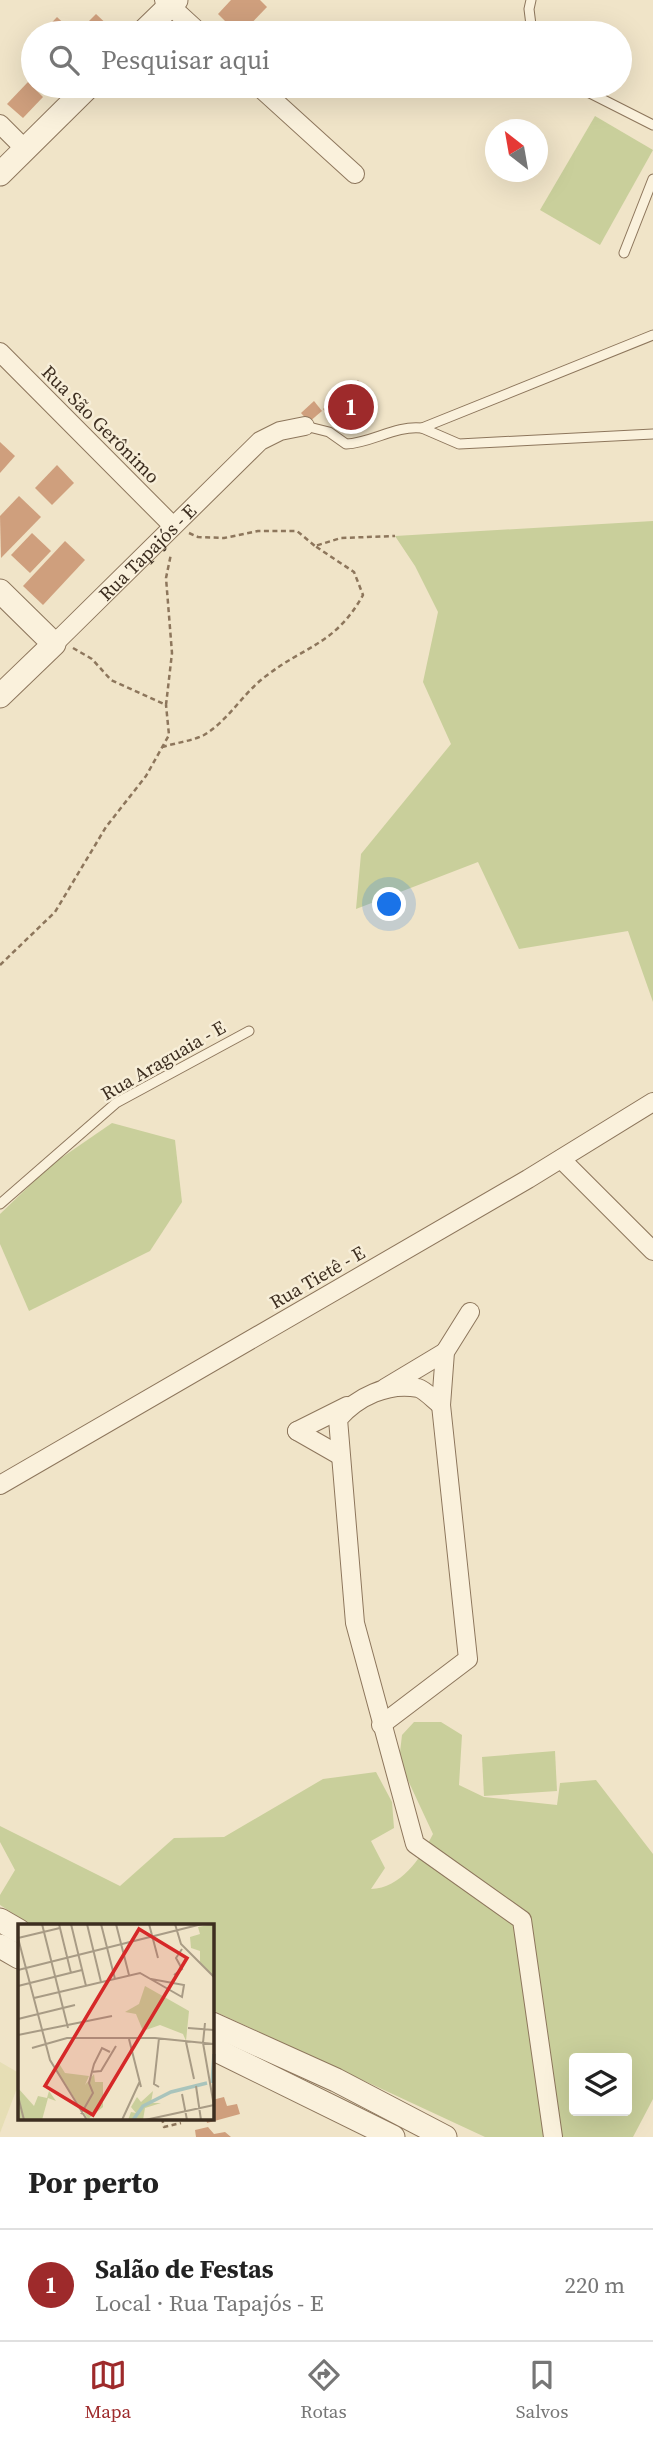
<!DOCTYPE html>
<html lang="pt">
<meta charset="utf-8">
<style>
:root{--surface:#fff;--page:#f2f2f2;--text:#222;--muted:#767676;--line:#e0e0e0;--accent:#9e2a2b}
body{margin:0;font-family:"Source Serif 4",serif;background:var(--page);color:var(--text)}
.controls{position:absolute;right:21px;bottom:21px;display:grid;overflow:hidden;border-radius:7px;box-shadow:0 7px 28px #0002}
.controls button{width:63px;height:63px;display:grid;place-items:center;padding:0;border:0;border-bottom:2px solid var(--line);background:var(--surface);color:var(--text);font:35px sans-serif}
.compass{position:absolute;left:485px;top:119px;width:63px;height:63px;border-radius:50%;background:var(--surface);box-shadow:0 7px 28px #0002;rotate:329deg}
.you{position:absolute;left:390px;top:905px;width:24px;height:24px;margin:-18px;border:5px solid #fff;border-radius:50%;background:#1a73e8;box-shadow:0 0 0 10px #1a73e833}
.badge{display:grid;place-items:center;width:46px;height:46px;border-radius:50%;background:var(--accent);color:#fff;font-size:23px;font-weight:700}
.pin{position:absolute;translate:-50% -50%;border:4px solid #fff;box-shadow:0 2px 7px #0006}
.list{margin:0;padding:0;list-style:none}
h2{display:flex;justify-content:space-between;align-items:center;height:91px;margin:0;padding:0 28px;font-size:30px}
h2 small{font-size:23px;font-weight:400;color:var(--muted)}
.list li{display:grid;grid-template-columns:46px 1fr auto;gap:21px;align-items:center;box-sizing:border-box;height:112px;padding:0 28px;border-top:2px solid var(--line)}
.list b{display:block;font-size:26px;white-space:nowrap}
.list p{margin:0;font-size:23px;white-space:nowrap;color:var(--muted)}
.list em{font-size:23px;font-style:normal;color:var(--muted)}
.icon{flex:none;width:38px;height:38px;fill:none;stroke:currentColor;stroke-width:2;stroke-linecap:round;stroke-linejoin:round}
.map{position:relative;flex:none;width:653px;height:2137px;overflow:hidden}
.search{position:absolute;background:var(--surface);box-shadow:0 7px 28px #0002;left:21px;right:21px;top:21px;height:77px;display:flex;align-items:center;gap:18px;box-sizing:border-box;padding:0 24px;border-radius:38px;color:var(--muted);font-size:26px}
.sheet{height:203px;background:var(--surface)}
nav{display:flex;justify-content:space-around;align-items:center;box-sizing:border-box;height:98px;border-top:2px solid var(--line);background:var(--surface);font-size:19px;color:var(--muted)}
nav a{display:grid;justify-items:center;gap:4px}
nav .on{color:var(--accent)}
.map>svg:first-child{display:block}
.farmland{fill:#e6deb5}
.green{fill:#c9cf9b;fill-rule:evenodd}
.building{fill:#cf9f7d}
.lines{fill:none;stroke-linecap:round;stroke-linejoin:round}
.service-casing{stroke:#8d765c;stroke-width:11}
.minor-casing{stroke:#8d765c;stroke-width:20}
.tertiary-casing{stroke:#8d765c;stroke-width:25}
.path{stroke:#8d765c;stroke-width:2.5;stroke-dasharray:5 3.5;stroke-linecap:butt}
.service{stroke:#faf1dc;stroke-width:9}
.minor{stroke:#faf1dc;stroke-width:18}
.tertiary{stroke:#faf1dc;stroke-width:23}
.labels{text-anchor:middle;stroke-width:5;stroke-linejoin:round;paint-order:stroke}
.street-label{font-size:19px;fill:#3d2e20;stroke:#f7eed8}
.inset-river{fill:none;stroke:#a9c4bc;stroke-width:3.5}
.inset-road{fill:none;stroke:#a89b85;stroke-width:2}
.view{fill:#d62828;fill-opacity:0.15;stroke:#d62828;stroke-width:3.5}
.inset-edge{fill:none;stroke:#3d2e20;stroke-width:3.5}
</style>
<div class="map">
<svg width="653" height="2137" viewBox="0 0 653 2137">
<rect width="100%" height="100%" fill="#f0e4c8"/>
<!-- farmland -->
<path class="farmland" d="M0,2062l19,11v10l-19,50z"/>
<!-- green -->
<g class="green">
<path d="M595,116l58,34 -53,95 -60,-35z"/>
<path d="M653,521v481l-25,-71 -109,18 -41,-87 -122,47 5,-55 90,-110 -28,-62 15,-70 -23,-46 -20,-30z"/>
<path d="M112,1123l63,17 7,62 -32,49 -121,60 -29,-67v-30l51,-49z"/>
<path d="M414,1722h27l21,13 -3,50 25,12 73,8 3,-22 36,-3 57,74v245l-20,38h-148l-273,-127v-85h-181l-31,-20v-10l15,-25 -15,-28v-16l120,60 54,-48 50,-1 99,-58 53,-7 16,30 2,26 -23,13 14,27 -14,21c30,-1 49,-30 62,-55l-34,-73 3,-26zM574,2058h53v53h-53z"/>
<path d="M555,1751l2,40 -73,5 -2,-39z"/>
</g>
<!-- building -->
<g class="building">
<path d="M231,0h29l7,7 -25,26h-5l-19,-19z"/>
<path d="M96,14l18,17 -2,2h-35z"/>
<path d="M57,17l17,16h-32z"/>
<path d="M28,82l15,15 -20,21 -16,-14z"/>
<path d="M358,380l20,25 -35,28 -20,-24z"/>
<path d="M314,401l8,10 -13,11 -8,-9z"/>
<path d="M0,442l15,14 -15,17z"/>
<path d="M57,465l17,18 -22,22 -17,-17z"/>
<path d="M19,496l22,21 -40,41 -1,-42z"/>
<path d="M32,533l19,18 -21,22 -19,-18z"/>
<path d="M65,541l20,19 -42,45 -20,-19z"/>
<path d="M224,2097l3,9 10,-2 3,10 -33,9 -1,-5h6v-18z"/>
<path d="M208,2127l6,7 11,-2 6,5h-35l-1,-7z"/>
</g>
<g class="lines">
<defs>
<g id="service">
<path d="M531,0l-2,9 3,24"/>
<path d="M576,86l77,39"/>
<path d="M624,253l29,-74"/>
<path d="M305,426l24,6 17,12c26,-1 49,-19 76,-16l231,-93"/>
<path d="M422,428l37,16 194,-10"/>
<path d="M0,1204l116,-101 133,-72"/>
</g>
<g id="minor">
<path d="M164,0l36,33"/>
<path d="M258,86l97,88"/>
<path d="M0,124l25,25"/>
<path d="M0,352l173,174"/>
<path id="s1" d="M54,644l206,-203 20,-10 25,-5"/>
<path d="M561,1159l92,92"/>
<path d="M385,1388l60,-36"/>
<path d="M441,1405c-7,-5 -16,-15 -23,-17 -30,-6 -61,9 -80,31l17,204 60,221 107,76 31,217"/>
<path d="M297,1431l50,-25"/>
<path d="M297,1431l42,24"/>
<path d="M0,1485l528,-306 125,-77"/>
<path d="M381,1725l87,-66 -27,-254 4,-53 25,-40"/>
</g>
<g id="tertiary">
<path d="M142,33l34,-33"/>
<path d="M0,174l89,-88"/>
<path d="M0,591l54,53 -54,52"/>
<path d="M0,1920l19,11"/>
<path d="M0,1946l19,11"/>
<path d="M212,2024l124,56 109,57"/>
<path d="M212,2048l181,89"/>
</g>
</defs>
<!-- service casing -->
<use href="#service" class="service-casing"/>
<!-- minor casing -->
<use href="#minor" class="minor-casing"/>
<!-- tertiary casing -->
<use href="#tertiary" class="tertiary-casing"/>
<!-- path -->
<g class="path">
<path d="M189,533l9,4 26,1 34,-7h39l18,15"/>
<path d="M73,648l19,11 19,21 55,25 6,-52 -6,-75 5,-24"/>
<path d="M162,747c13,-4 30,-6 42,-12 25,-15 39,-42 62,-59 40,-31 69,-31 97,-81l-9,-23 -39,-26 26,-8 54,-2"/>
<path d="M0,965l55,-53 51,-85 40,-51 23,-41 -3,-30"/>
<path d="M162,2118l2,9 17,-4"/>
</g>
<!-- service -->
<use href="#service" class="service"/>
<!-- minor -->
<use href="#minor" class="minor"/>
<!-- tertiary -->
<use href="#tertiary" class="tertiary"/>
</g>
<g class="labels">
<!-- street labels -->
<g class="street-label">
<text transform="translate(101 424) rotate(45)" y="7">Rua São Gerônimo</text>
<text dy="7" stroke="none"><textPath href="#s1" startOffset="131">Rua Tapajós - E</textPath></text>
<text transform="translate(163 1060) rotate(-30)" y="7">Rua Araguaia - E</text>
<text transform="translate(317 1277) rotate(-30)" y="7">Rua Tietê - E</text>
</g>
</g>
<!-- overview -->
<g transform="translate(18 1924)">
<rect width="196" height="196" fill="#f0e4c8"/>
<path d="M196,0v53l-14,-15v-11l-9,-3 -1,-11 10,-3 -2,-7zM127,62l44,25 -3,30 -3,-7 -23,-9 -17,6 -7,-17 -11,-2 14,-8zM40,138l7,11 24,3 -4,9 9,-11 1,8h8v25l-15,12 -33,-51zM0,164l16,18 4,-10 9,2 2,-7 7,10 -8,-3 -6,22h-24zM135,167l-2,12h10l-16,5 -2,12h-15l3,-8 5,1 -5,-6 6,-10 4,5z" fill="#c9cf9b"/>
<path class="inset-river" d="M194,159l2,-29M115,196l10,-14 28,-14 36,-9"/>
<path class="inset-road" d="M24,0l26,104M41,0l12,49M53,0l15,62M69,0l14,58M83,0l14,55M98,0l13,51M131,0l9,34M157,0l6,20 33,33M0,14l32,122 37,60M0,14l42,-10M0,46l184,-46M156,51l8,-6 -6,-11 6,-9M0,62l64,-16M16,74l106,-25 42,24 2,-12 -33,-6M0,95l57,-14M187,99l-2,20 11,63M170,104l26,2M0,111l94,-19M111,115l12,48M168,118l8,37M14,124l35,-10h88l59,6M73,148l10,-1 15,-25M178,162l5,34M141,163l-5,-3 5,-46M164,170l5,26M0,172l6,24M63,190l12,-21 -4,-10 5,-19 8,-16 8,4M104,196l18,-39M127,196l69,-15"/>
<path class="view" d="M121,5l48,29 -94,157 -48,-29z"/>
<rect width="196" height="196" class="inset-edge"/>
</g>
</svg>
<div class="controls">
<button><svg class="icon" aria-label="layers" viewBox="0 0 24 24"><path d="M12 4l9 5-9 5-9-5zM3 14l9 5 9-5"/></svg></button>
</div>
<svg class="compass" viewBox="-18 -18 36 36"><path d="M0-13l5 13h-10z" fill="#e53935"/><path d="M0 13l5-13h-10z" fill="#767676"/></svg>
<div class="you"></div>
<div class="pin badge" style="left:351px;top:407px">1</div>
<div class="search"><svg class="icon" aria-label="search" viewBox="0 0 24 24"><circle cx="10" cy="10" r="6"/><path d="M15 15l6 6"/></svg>Pesquisar aqui</div>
</div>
<section class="sheet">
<h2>Por perto<small></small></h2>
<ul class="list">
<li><span class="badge">1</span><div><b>Salão de Festas</b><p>Local · Rua Tapajós - E</p></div><em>220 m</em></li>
</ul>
</section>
<nav>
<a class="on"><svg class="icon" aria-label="map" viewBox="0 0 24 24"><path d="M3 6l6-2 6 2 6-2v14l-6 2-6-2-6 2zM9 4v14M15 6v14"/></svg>Mapa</a>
<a><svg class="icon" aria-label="directions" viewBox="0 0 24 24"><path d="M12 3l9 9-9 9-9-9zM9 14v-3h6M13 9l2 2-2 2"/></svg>Rotas</a>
<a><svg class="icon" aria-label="saved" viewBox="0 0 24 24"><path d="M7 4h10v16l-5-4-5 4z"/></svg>Salvos</a>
</nav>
